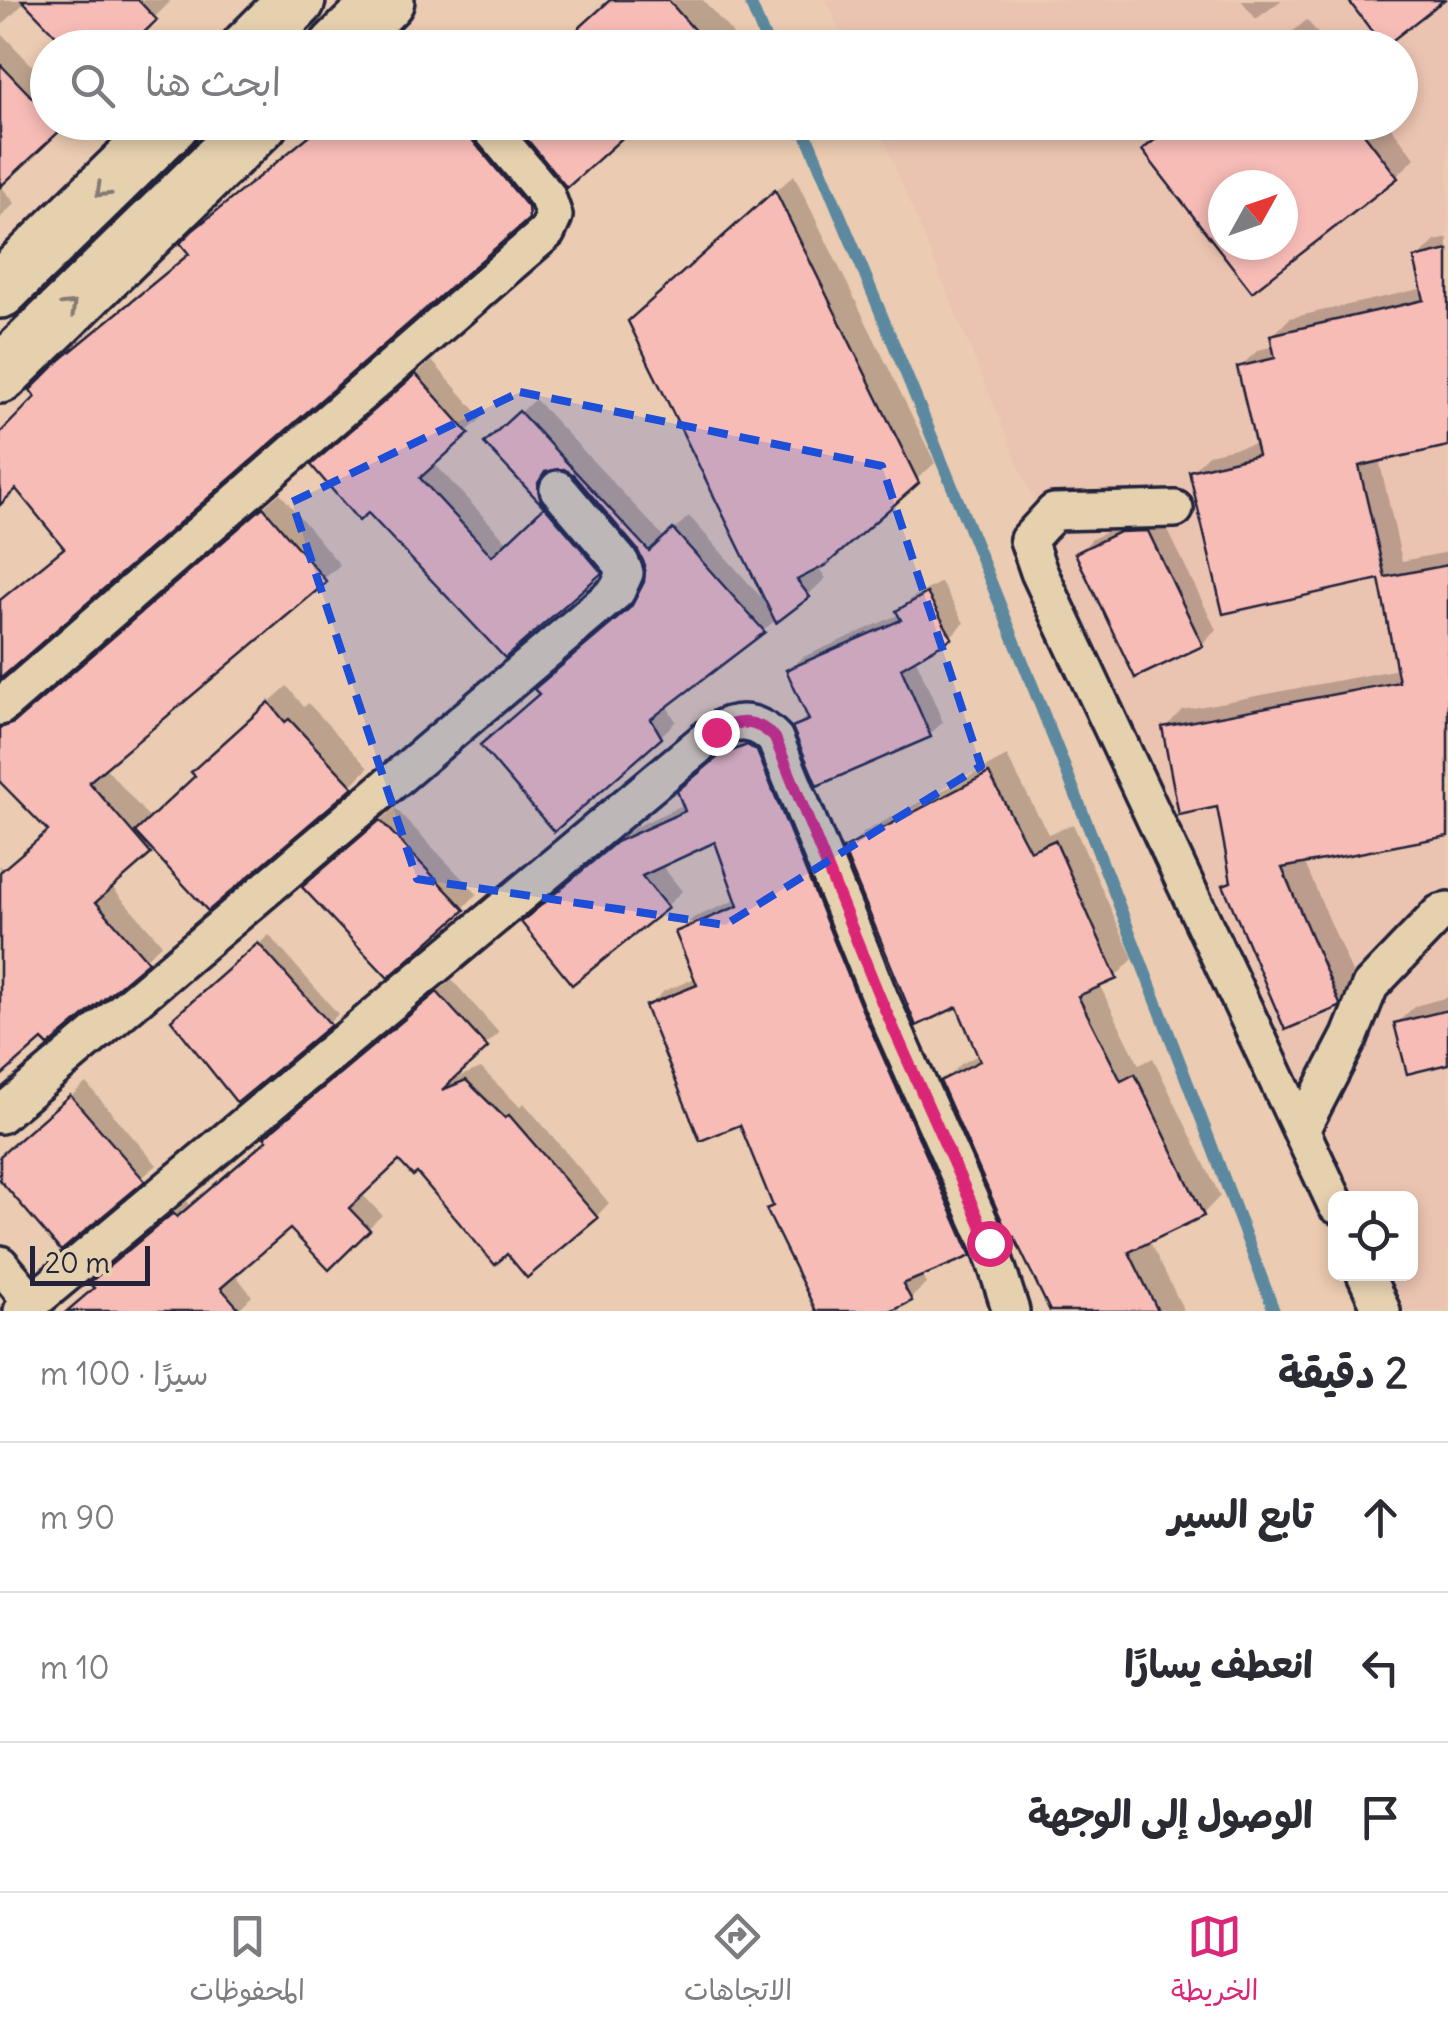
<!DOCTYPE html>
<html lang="ar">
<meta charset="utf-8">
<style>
:root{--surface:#fff;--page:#f2f2f3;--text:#2b2b33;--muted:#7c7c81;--line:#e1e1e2;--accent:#db2777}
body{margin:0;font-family:Delius,"Playpen Sans Arabic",sans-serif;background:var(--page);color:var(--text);direction:rtl}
.controls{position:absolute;right:30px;bottom:30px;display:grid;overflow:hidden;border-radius:15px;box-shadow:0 5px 15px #0003}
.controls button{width:90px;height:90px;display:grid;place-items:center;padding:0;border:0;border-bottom:2px solid var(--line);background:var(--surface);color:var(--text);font:50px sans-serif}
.compass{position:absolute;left:1208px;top:170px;width:90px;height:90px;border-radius:50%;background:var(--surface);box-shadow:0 5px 15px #0003;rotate:50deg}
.scale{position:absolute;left:30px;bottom:25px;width:120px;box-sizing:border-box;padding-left:10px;border:5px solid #22223b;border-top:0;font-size:28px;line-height:35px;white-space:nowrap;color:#22223b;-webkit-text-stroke:8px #e6d1af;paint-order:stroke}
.stop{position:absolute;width:30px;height:30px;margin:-22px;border:8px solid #db2777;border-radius:50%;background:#fff}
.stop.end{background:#db2777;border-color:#fff;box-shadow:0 2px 10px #0008}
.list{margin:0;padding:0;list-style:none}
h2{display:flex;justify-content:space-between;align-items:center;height:130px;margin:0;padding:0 40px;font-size:42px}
h2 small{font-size:32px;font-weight:400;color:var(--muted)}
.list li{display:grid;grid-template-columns:65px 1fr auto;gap:30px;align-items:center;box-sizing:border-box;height:150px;padding:0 40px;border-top:2px solid var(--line)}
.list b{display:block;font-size:38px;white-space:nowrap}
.list em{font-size:32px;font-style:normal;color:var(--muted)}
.icon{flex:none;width:55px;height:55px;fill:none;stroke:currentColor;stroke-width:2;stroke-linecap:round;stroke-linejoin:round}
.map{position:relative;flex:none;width:1448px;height:1311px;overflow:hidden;direction:ltr}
.search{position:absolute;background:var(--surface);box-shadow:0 5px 15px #0003;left:30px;right:30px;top:30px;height:110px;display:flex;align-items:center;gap:25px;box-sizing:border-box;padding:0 35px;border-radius:55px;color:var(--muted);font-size:38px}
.sheet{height:580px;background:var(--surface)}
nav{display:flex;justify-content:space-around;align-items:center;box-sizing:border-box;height:140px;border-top:2px solid var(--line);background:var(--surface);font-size:28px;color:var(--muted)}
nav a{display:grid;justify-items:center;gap:5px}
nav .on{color:var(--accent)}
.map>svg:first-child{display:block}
.built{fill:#ebc3b1;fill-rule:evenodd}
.shadow{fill:#0003;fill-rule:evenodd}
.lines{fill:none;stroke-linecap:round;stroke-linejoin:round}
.stream{stroke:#5c899f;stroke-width:12}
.building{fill:#f8bcb7;stroke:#22223b;stroke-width:2.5;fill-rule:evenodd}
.street-casing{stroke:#22223b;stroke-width:42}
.highway-casing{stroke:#22223b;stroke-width:62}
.street{stroke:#e6d1af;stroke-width:35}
.highway{stroke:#e6d1af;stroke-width:55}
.oneway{stroke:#847a75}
.route{stroke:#db2777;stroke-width:12}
.marked{fill:#1d4ed8;fill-opacity:0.2;stroke:#1d4ed8;stroke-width:8;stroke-dasharray:20 12;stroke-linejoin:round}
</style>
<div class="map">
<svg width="1448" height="1311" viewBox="0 0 1448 1311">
<rect width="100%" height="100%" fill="#ebcbb1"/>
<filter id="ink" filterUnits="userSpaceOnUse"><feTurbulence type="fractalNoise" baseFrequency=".01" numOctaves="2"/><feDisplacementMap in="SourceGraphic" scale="20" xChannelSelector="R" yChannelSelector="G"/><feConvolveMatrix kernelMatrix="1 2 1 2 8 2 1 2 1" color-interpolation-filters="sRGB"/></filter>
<g filter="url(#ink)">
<!-- built -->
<path class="built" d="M827,0h621v1311h-78l-16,-37h56v-76h-74l-1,30 -458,-1105 523,-1v-74l-554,-1zM1223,185h60v60h-60z"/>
<!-- shadow -->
<g class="shadow">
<path d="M0,0h168l2,2 -46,46 -98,-47 -26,26z"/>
<path d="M611,0h92l30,34 -13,14h-162z"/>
<path d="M1241,0h41l-26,19z"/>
<path d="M1307,20l22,28h-57z"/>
<path d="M445,26l17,22h-44z"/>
<path d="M0,32l48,50v40h16l-64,62z"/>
<path d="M326,122h163l55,79 -544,478v-80l66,-52 -50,-62 -16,17v-66z"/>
<path d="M1175,122h212l28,36 -18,18 -145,112 -107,-138zM1223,185h60v60h-60z"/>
<path d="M794,175l141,288 -117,104 8,11 -18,17 -142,110 10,16 -15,15 -120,-43 94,-89 14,-30 -9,-26 -65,-76 -23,-5 3,20 60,70 -110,97 -176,-203 103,-90 50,57 -49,44 75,81 39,-36 -59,-64 47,-44 130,139 24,-22 79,89 -119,-301z"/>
<path d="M0,185l15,18 -15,15z"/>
<path d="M1448,238v206l-69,15 23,102 46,-9v282l-144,27 53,123 -20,21 -111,-120 7,-6 -14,-74 -54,-77 17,-18 217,-41 -18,-93 -190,-104 18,-18 49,-11 -18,-76 18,-17 17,-4 -3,-10 18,-18 134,-30 -7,-29 18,-18z"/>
<path d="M280,493l60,72 -236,201 47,54 47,-44 14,-21 75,-69 17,21 4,-4 60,65 -17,18 -198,62 -42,38 51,58 -114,99 -6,-7 -42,38v-209l4,5 46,-40 -50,-52v-72l20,7 13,-5z"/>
<path d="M1135,518h27l54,112 -14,14 -124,-91 14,-14z"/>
<path d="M941,582l23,41 -13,13 -36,21 28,65 -14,13 -134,-8 14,-13 -20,-44 14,-13 97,-43 -1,-3 13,-13z"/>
<path d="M764,731l221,507 -16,16 -48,20 5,10 -16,15 -12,6 2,6h-81l-50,-102 6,-5 -33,-82 -94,-115 16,-16 32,-13 -18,-45 15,-15 45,-19 -21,-60 -56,25 21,27 -15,15h-127l95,-79 50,-23 11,-28 41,-34z"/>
<path d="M1007,756l41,78 25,-10 60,135 -18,18 -16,7 40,81 14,-7 67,138 -17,18 -54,26 35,71h-131l-110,-229 18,-18 19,-10 -22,-50 -112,-154 18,-18z"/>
<path d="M395,808l82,86 -14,14 -144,-35z"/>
<path d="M269,935l69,79 -9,9 -146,-11z"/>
<path d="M452,980l47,53 -51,48 33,-13 39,39 4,-4 85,100 -13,14 -89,34 -90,-82 -18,-12 -38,36 21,22 -53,52 -39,-42 -56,48 18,23 -15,15h-148l17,-42 81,-68 4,5 78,-67 12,-16z"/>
<path d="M1448,997v64l-52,-37 19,-18z"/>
<path d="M86,1083l71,82 -96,82 -61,-71v-18z"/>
</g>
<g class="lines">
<!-- stream -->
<g class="stream">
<path d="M749,0l20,48"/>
<path d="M801,122c166,393 324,790 473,1189"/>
</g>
</g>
<!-- building -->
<g class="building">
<path d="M22,0h116l19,20 -29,28h-60z"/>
<path d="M610,0h58l42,48h-153z"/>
<path d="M1348,0h96l-60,47z"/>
<path d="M0,64l48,50v8h8l6,7 -62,58z"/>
<path d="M326,122h138l5,14 59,71 1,12 -529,460v-79l64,-52 -48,-59 -16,16v-72l35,-36 -5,-7 30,-30 129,-106 -9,-11 12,-12z"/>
<path d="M513,122h127l-73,66z"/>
<path d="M1177,122h178l43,56 -146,114 -110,-142zM1223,185h60v60h-60z"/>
<path d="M775,190l144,293 -93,82 -29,15 13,17 -34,26 -148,-302z"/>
<path d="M1448,250v196l-89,20 26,111 63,-12v271l-166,32 58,136 -1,3 -54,23 -62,-145 8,-3 -14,-75 -38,8 -17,-88 237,-45 -20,-103 -156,35 -34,-143 69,-16 -21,-88 38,-9 -5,-23 154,-35 -10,-42z"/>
<path d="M416,374l53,60 -49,44 72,78 52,-49 -60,-64 35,-32 130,140 24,-22 92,103 -114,87 11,19 -108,94 -74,-87 59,-51 -5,-5 97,-82 13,-25 1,-17 -8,-16 -63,-74 -10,-6 -19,3 -7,11 3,19 61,71 -97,85 -137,-145 -9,8 -48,-56z"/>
<path d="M263,507l64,75 -238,200 62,72 -55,48 52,60 -100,84 -6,-6 -42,37v-205l48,-41 -48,-49v-54l14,-5z"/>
<path d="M1148,531l55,115 -68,32 -60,-125 44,-21z"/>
<path d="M927,593l25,45 -51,30 30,69 -114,49 -25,-59 17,-7 -23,-50 115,-50 -5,-9z"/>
<path d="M269,702l16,20 4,-3 64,68 -145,124 -73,-79 60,-56 -4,-4z"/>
<path d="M747,745l10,6 104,256 110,249 -68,28 9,17 -20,10h-76l-50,-102 7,-3 -33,-81 -40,16 -55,-135 52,-21 -22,-53 63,-26 -23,-64 -73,34 26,32 -96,77 -51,-63 95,-80 69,-31 -8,-20 42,-35z"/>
<path d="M989,773l41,78 25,-11 62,139 -39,17 43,85 14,-7 69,142 -75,36 29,59h-108l-36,-74 -4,2 -70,-158 40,-20 -23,-54 -41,19 -73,-177z"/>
<path d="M380,820l85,90 -77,68 -86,-91z"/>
<path d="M258,943l73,82 -94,78 -66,-83z"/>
<path d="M437,992l51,56 -46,42 24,-10 39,38 4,-3 89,103 -71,60 -20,-24 -12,11 -78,-92 -4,3 -14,-15 -50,47 21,22 -41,40 -39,-41 -69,59 20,23h-174l27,-23 -5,-5 84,-70 4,4 90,-77 -3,-3z"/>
<path d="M1448,1010v54l-41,10 -13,-51z"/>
<path d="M70,1095l75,86 -84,70 -61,-71v-24z"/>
</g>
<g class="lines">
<defs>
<g id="street">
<path d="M1175,509l-121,3 -26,28 11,32 297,633"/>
<path d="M0,707l547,-475 7,-16 -7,-20 -62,-74"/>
<path d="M0,1115l617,-524 8,-18 -4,-10 -63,-74"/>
<path d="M1302,1128l48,-92 20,-50 70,-73 8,-2"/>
<path d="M0,1264l31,37"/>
<path d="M1365,1274l17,37"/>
<path d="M22,1311l694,-580c22,-13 42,-10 59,8l105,259 109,245 22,68"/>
</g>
<g id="highway">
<path d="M249,48l48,-48"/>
<path d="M337,48l49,-48"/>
<path d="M0,290l172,-168"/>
<path d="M0,375l260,-253"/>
</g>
</defs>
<!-- street casing -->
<use href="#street" class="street-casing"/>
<!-- highway casing -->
<use href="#highway" class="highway-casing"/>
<!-- street -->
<use href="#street" class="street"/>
<!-- highway -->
<use href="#highway" class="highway"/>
</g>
<!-- one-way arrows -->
<defs><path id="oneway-chevron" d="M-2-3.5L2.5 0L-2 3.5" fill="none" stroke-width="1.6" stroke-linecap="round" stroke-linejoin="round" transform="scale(2.5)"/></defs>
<g class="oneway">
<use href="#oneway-chevron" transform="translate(102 191) rotate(136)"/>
<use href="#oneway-chevron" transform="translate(70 307) rotate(-44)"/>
</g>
</g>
<g class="lines" filter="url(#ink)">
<!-- route -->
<path class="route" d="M716,732c21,-14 42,-12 59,6l105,260 109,245"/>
</g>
<!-- marked area -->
<path class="marked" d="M520,392l362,74 99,300 -256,159 -308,-46 -125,-377z"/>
</svg>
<div class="controls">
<button><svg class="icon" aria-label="locate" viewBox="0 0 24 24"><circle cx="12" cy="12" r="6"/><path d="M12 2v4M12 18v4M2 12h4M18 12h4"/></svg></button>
</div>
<svg class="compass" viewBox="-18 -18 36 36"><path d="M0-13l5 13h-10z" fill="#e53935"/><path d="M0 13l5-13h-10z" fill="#7c7c81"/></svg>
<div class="scale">20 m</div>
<div class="stop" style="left:989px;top:1243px"></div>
<div class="stop end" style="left:716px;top:732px"></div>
<div class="search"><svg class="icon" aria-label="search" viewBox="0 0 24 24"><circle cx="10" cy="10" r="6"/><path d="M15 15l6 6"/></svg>ابحث هنا</div>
</div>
<section class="sheet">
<h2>2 دقيقة<small>سيرًا · 100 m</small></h2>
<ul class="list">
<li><svg class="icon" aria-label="ahead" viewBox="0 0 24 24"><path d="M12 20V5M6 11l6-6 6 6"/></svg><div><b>تابع السير</b></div><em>90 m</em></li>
<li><svg class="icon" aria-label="left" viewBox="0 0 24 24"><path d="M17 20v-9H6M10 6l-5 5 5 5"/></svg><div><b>انعطف يسارًا</b></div><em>10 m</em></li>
<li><svg class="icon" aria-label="arrive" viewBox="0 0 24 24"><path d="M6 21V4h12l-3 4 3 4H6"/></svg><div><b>الوصول إلى الوجهة</b></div></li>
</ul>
</section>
<nav>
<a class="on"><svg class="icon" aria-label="map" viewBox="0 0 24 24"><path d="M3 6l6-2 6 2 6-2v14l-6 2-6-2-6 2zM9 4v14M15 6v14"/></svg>الخريطة</a>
<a><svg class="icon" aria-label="directions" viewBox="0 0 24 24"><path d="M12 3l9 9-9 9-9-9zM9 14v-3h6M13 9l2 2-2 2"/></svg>الاتجاهات</a>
<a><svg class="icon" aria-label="saved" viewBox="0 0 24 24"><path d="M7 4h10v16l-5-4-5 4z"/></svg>المحفوظات</a>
</nav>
